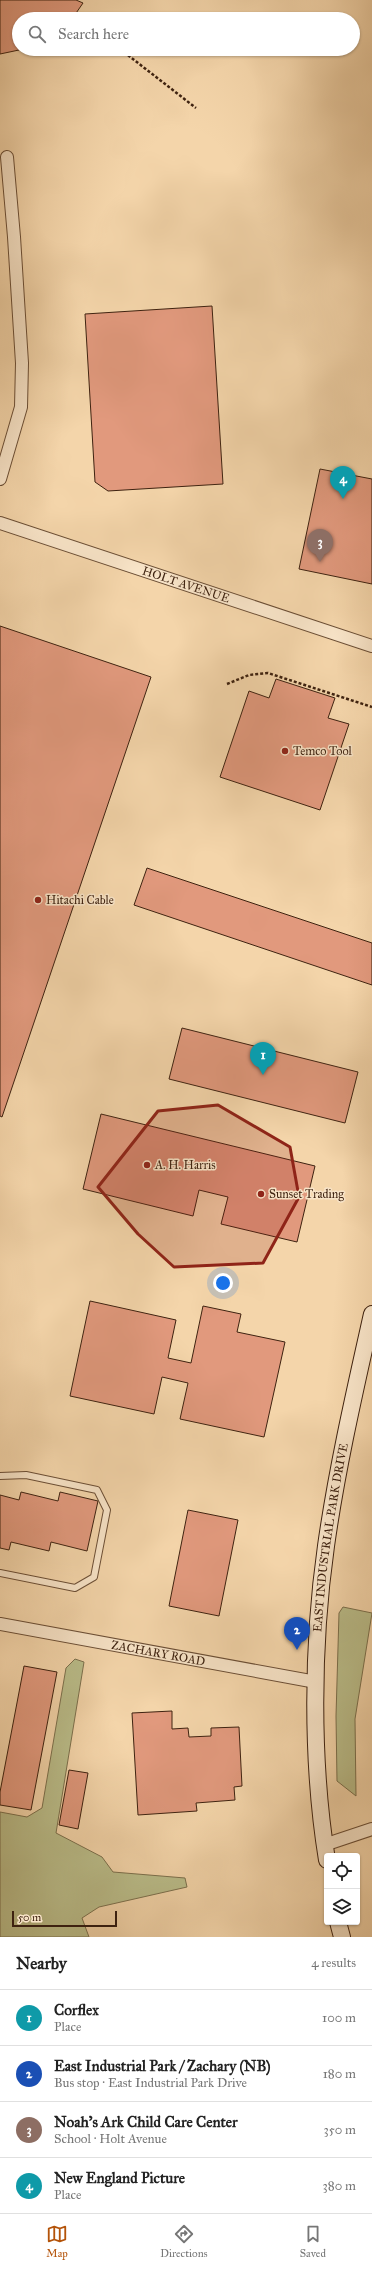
<!DOCTYPE html>
<meta charset="utf-8">
<style>
:root{--surface:#fff;--page:#f6f6f6;--text:#222;--muted:#767676;--line:#e0e0e0;--accent:#b45309}
body{margin:0;font-family:"IM FELL Great Primer",serif;background:var(--page);color:var(--text)}
.controls{position:absolute;right:12px;bottom:12px;display:grid;overflow:hidden;border-radius:4px;box-shadow:0 1px 3px #0004}
.controls button{width:36px;height:36px;display:grid;place-items:center;padding:0;border:0;border-bottom:1px solid var(--line);background:var(--surface);color:var(--text);font:20px sans-serif}
.scale{position:absolute;left:12px;bottom:10px;width:105px;box-sizing:border-box;padding-left:4px;border:2px solid #3e2210;border-top:0;font-size:11px;line-height:14px;white-space:nowrap;color:#3e2210;-webkit-text-stroke:3px #f8e4c8;paint-order:stroke}
.you{position:absolute;left:223px;top:1283px;width:14px;height:14px;margin:-10px;border:3px solid #fff;border-radius:50%;background:#1a73e8;box-shadow:0 0 0 6px #1a73e833}
.badge{display:grid;place-items:center;width:26px;height:26px;border-radius:50%;background:var(--accent);color:#fff;font-size:13px;font-weight:700}
.pin{position:absolute;translate:-50% -33px;filter:drop-shadow(0 1px 2px #0008)}
.pin::after{content:'';position:absolute;top:21px;width:14px;height:12px;background:inherit;clip-path:polygon(0 0,100% 0,50% 100%)}
.list{margin:0;padding:0;list-style:none}
h2{display:flex;justify-content:space-between;align-items:center;height:52px;margin:0;padding:0 16px;font-size:17px}
h2 small{font-size:13px;font-weight:400;color:var(--muted)}
.list li{display:grid;grid-template-columns:26px 1fr auto;gap:12px;align-items:center;box-sizing:border-box;height:56px;padding:0 16px;border-top:1px solid var(--line)}
.list b{display:block;font-size:15px;white-space:nowrap}
.list p{margin:0;font-size:13px;white-space:nowrap;color:var(--muted)}
.list em{font-size:13px;font-style:normal;color:var(--muted)}
.icon{flex:none;width:22px;height:22px;fill:none;stroke:currentColor;stroke-width:2;stroke-linecap:round;stroke-linejoin:round}
.map{position:relative;flex:none;width:372px;height:1937px;overflow:hidden}
.search{position:absolute;background:var(--surface);box-shadow:0 1px 3px #0004;left:12px;right:12px;top:12px;height:44px;display:flex;align-items:center;gap:10px;box-sizing:border-box;padding:0 14px;border-radius:22px;color:var(--muted);font-size:15px}
.sheet{height:276px;background:var(--surface)}
nav{display:flex;justify-content:space-around;align-items:center;box-sizing:border-box;height:56px;border-top:1px solid var(--line);background:var(--surface);font-size:11px;color:var(--muted)}
nav a{display:grid;justify-items:center;gap:2px}
nav .on{color:var(--accent)}
.map>svg:first-child{display:block}
.green{fill:#babd8a;stroke:#7c704d}
.building{fill:#e1997d;stroke:#3e2210}
.lines{fill:none;stroke-linecap:round;stroke-linejoin:round}
.lane-casing{stroke:#6c4f36;stroke-width:8}
.street-casing{stroke:#6c4f36;stroke-width:14}
.secondary-casing{stroke:#3e2210;stroke-width:18}
.path{stroke:#3e2210;stroke-width:2.5;stroke-dasharray:3 2;stroke-linecap:butt}
.lane{stroke:#f8e4c8;stroke-width:6}
.street{stroke:#f8e4c8;stroke-width:12}
.secondary{stroke:#f8e4c8;stroke-width:16}
.marked{fill:#8f2418;fill-opacity:0.2;stroke:#8f2418;stroke-width:3;stroke-linejoin:round}
.poi-dot{fill:#8f2418;stroke:#f8e4c8;stroke-width:1.5}
.labels{text-anchor:middle;stroke-width:3;stroke-linejoin:round;paint-order:stroke}
.street-label{font-size:12px;fill:#3e2210;stroke:#f8e4c8}
.poi-label{font-size:12px;fill:#3e2210;stroke:#f8e4c8;text-anchor:start}
</style>
<div class="map">
<svg width="372" height="1937" viewBox="0 0 372 1937">
<rect width="100%" height="100%" fill="#f4d5aa"/>
<filter id="stains"><feTurbulence type="fractalNoise" baseFrequency=".005" numOctaves="4"/><feColorMatrix values="0 0 0 0 .2 0 0 0 0 .09 0 0 0 0 .02 0 0 0 .5 -.17"/></filter>
<radialGradient id="worn" r=".72"><stop offset=".6" stop-color="#630" stop-opacity="0"/><stop offset="1" stop-color="#630" stop-opacity=".3"/></radialGradient>
<!-- green -->
<g class="green">
<path d="M343,1607l29,6 -17,106 1,77 -19,-15 -1,-65 3,-103z"/>
<path d="M75,1659l9,3 -28,171 46,24 11,15 72,6 2,9 -88,20 -17,11 7,19h-89v-125l27,5 15,-9 24,-140z"/>
</g>
<!-- building -->
<g class="building">
<path d="M0,0h76l7,3 -11,16h-53v31l-19,4z"/>
<path d="M212,306l11,178 -115,7 -13,-9 -10,-168z"/>
<path d="M320,469l52,10v105l-73,-15z"/>
<path d="M0,626l151,51 -149,440 -2,-1z"/>
<path d="M276,679l59,19 -7,20 21,6 -29,86 -100,-33 29,-86 20,7z"/>
<path d="M147,868l225,75v42l-238,-80z"/>
<path d="M182,1028l176,44 -13,51 -176,-44z"/>
<path d="M101,1114l214,52 -18,76 -76,-18 7,-27 -29,-7 -6,26 -110,-27z"/>
<path d="M90,1301l86,19 -8,38 23,5 12,-57 38,8 -4,18 48,10 -21,95 -84,-18 8,-36 -26,-6 -8,37 -84,-18z"/>
<path d="M21,1492l37,9 2,-9 38,9 -11,50 -36,-9 -2,9 -38,-9 -2,8 -9,-2v-53l19,5z"/>
<path d="M188,1510l50,10 -19,96 -50,-10z"/>
<path d="M24,1666l33,6 -26,138 -31,-5v-13z"/>
<path d="M172,1711v18l16,-1 1,9 22,-1v-8l28,-1 3,59 -8,1 1,13 -39,3 1,8 -59,4 -6,-102z"/>
<path d="M69,1770l19,3 -10,56 -19,-4z"/>
</g>
<g class="lines">
<defs>
<path id="lane" d="M0,1476l26,-1 71,15 10,20 -13,67 -19,11 -75,-15"/>
<g id="street">
<path d="M0,479l21,-72 1,-44 -8,-126 -7,-80"/>
<path id="s1" d="M0,523l372,123"/>
<path id="s2" d="M0,1624l316,58"/>
<path d="M324,1845l48,-16"/>
</g>
<g id="secondary">
<path id="s3" d="M327,1860c-16,-98 -15,-216 -1,-314 11,-78 29,-156 46,-232"/>
<path d="M338,1922l4,15"/>
</g>
</defs>
<!-- lane casing -->
<use href="#lane" class="lane-casing"/>
<!-- street casing -->
<use href="#street" class="street-casing"/>
<!-- secondary casing -->
<use href="#secondary" class="secondary-casing"/>
<!-- path -->
<g class="path">
<path d="M120,49l76,59"/>
<path d="M227,684l22,-9 19,-2 104,34"/>
</g>
<!-- lane -->
<use href="#lane" class="lane"/>
<!-- street -->
<use href="#street" class="street"/>
<!-- secondary -->
<use href="#secondary" class="secondary"/>
</g>
<!-- marked area -->
<path class="marked" d="M218,1105l72,42 9,50 -36,66 -89,4 -36,-33 -40,-47 60,-76z"/>
<!-- markers -->
<g class="poi-dot">
<circle cx="285" cy="751" r="4"/>
<circle cx="38" cy="900" r="4"/>
<circle cx="147" cy="1165" r="4"/>
<circle cx="261" cy="1194" r="4"/>
</g>
<g class="labels">
<!-- street labels -->
<g class="street-label">
<text dy="4" stroke="none"><textPath href="#s1" startOffset="196">HOLT AVENUE</textPath></text>
<text dy="4" stroke="none"><textPath href="#s3" startOffset="324">EAST INDUSTRIAL PARK DRIVE</textPath></text>
<text dy="4" stroke="none"><textPath href="#s2" startOffset="161">ZACHARY ROAD</textPath></text>
</g>
<!-- poi labels -->
<g class="poi-label">
<text x="293" y="755">Temco Tool</text>
<text x="46" y="904">Hitachi Cable</text>
<text x="155" y="1169">A. H. Harris</text>
<text x="269" y="1198">Sunset Trading</text>
</g>
</g>
<rect width="100%" height="100%" filter="url(#stains)"/>
<rect width="100%" height="100%" fill="url(#worn)"/>
</svg>
<div class="controls">
<button><svg class="icon" aria-label="locate" viewBox="0 0 24 24"><circle cx="12" cy="12" r="6"/><path d="M12 2v4M12 18v4M2 12h4M18 12h4"/></svg></button>
<button><svg class="icon" aria-label="layers" viewBox="0 0 24 24"><path d="M12 4l9 5-9 5-9-5zM3 14l9 5 9-5"/></svg></button>
</div>
<div class="scale">50 m</div>
<div class="you"></div>
<div class="pin badge" style="left:263px;top:1075px;background:#0f9aa8">1</div>
<div class="pin badge" style="left:297px;top:1650px;background:#1a4fb4">2</div>
<div class="pin badge" style="left:320px;top:562px;background:#8d6e63">3</div>
<div class="pin badge" style="left:343px;top:499px;background:#0f9aa8">4</div>
<div class="search"><svg class="icon" aria-label="search" viewBox="0 0 24 24"><circle cx="10" cy="10" r="6"/><path d="M15 15l6 6"/></svg>Search here</div>
</div>
<section class="sheet">
<h2>Nearby<small>4 results</small></h2>
<ul class="list">
<li><span class="badge" style="background:#0f9aa8">1</span><div><b>Corflex</b><p>Place</p></div><em>100 m</em></li>
<li><span class="badge" style="background:#1a4fb4">2</span><div><b>East Industrial Park / Zachary (NB)</b><p>Bus stop · East Industrial Park Drive</p></div><em>180 m</em></li>
<li><span class="badge" style="background:#8d6e63">3</span><div><b>Noah's Ark Child Care Center</b><p>School · Holt Avenue</p></div><em>350 m</em></li>
<li><span class="badge" style="background:#0f9aa8">4</span><div><b>New England Picture</b><p>Place</p></div><em>380 m</em></li>
</ul>
</section>
<nav>
<a class="on"><svg class="icon" aria-label="map" viewBox="0 0 24 24"><path d="M3 6l6-2 6 2 6-2v14l-6 2-6-2-6 2zM9 4v14M15 6v14"/></svg>Map</a>
<a><svg class="icon" aria-label="directions" viewBox="0 0 24 24"><path d="M12 3l9 9-9 9-9-9zM9 14v-3h6M13 9l2 2-2 2"/></svg>Directions</a>
<a><svg class="icon" aria-label="saved" viewBox="0 0 24 24"><path d="M7 4h10v16l-5-4-5 4z"/></svg>Saved</a>
</nav>
